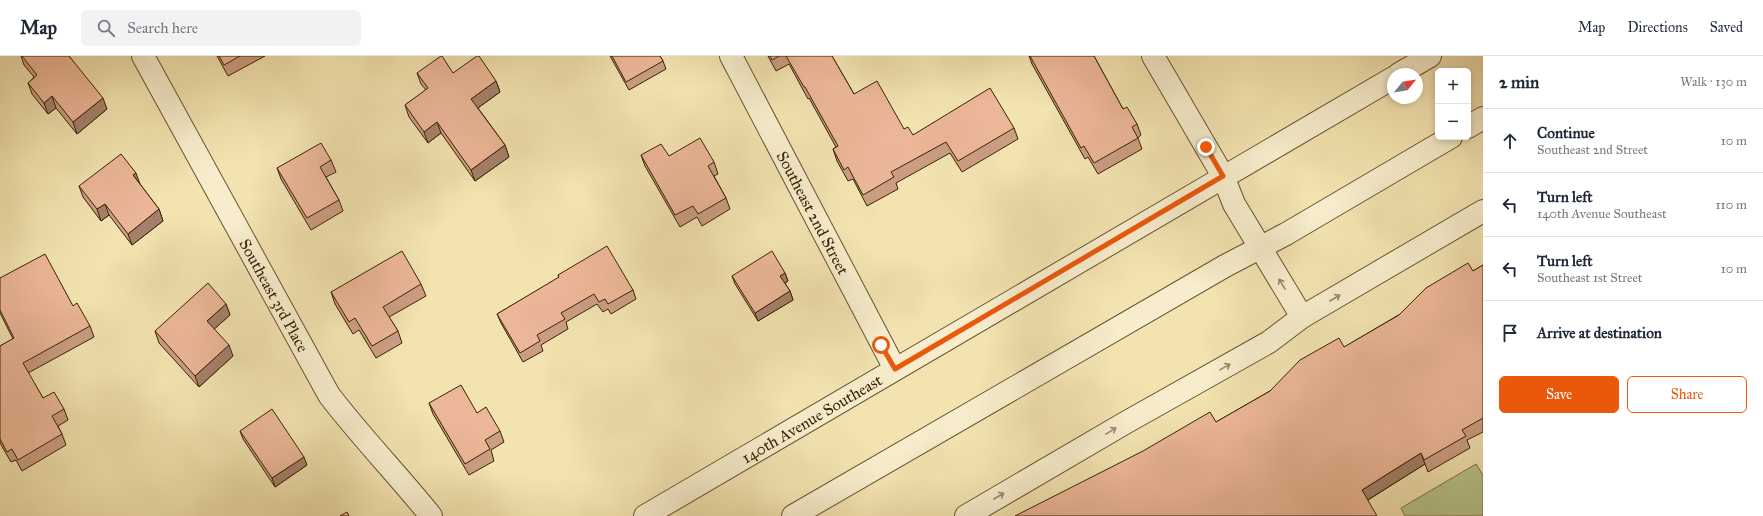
<!DOCTYPE html>
<meta charset="utf-8">
<style>
:root{--surface:#fff;--page:#f2f2f3;--text:#1f2937;--muted:#747a83;--line:#e0e1e3;--accent:#ea580c}
body{margin:0;font-family:"IM FELL Great Primer",serif;background:var(--page);color:var(--text)}
.controls{position:absolute;right:12px;top:12px;display:grid;overflow:hidden;border-radius:6px;box-shadow:0 2px 6px #0003}
.controls button{width:36px;height:36px;display:grid;place-items:center;padding:0;border:0;border-bottom:1px solid var(--line);background:var(--surface);color:var(--text);font:20px sans-serif}
.compass{position:absolute;left:1387px;top:12px;width:36px;height:36px;border-radius:50%;background:var(--surface);box-shadow:0 2px 6px #0003;rotate:60deg}
.stop{position:absolute;width:12px;height:12px;margin:-9px;border:3px solid #ea580c;border-radius:50%;background:#fff}
.stop.end{background:#ea580c;border-color:#fff;box-shadow:0 1px 4px #0008}
.list{margin:0;padding:0;list-style:none}
h2{display:flex;justify-content:space-between;align-items:center;height:52px;margin:0;padding:0 16px;font-size:17px}
h2 small{font-size:13px;font-weight:400;color:var(--muted)}
.list li{display:grid;grid-template-columns:26px 1fr auto;gap:12px;align-items:center;box-sizing:border-box;height:64px;padding:0 16px;border-top:1px solid var(--line)}
.list b{display:block;font-size:15px;white-space:nowrap}
.list p{margin:0;font-size:13px;white-space:nowrap;color:var(--muted)}
.list em{font-size:13px;font-style:normal;color:var(--muted)}
.actions{display:flex;gap:8px;padding:12px 16px}
.actions a{flex:1;padding:9px 0;border:1px solid var(--accent);border-radius:6px;text-align:center;font-size:14px;color:var(--accent)}
.actions .main{background:var(--accent);color:#fff}
.icon{flex:none;width:22px;height:22px;fill:none;stroke:currentColor;stroke-width:2;stroke-linecap:round;stroke-linejoin:round}
.map{position:relative;flex:none;width:1483px;height:460px;overflow:hidden}
header{display:flex;align-items:center;gap:24px;box-sizing:border-box;height:56px;padding:0 20px;background:var(--surface);border-bottom:1px solid var(--line)}
header strong{font-size:19px}
nav{display:flex;gap:22px;margin-inline-start:auto;font-size:14px}
.search{width:280px;height:36px;background:var(--page);display:flex;align-items:center;gap:10px;box-sizing:border-box;padding:0 14px;border-radius:6px;color:var(--muted);font-size:15px}
main{display:flex}
aside{flex:1;background:var(--surface)}
.map>svg:first-child{display:block}
.green{fill:#b9c48c;stroke:#787448}
.lines{fill:none;stroke-linecap:round;stroke-linejoin:round}
.minor-casing{stroke:#665430;stroke-width:24}
.minor{stroke:#f7edcc;stroke-width:22}
.wall{fill:#cb9d83;stroke:#382405}
.shaded-wall{fill:#a5806a;stroke:#382405}
.building{fill:#ecb798;stroke:#382405}
.oneway{stroke:#988868}
.route{stroke:#ea580c;stroke-width:5}
.labels{text-anchor:middle;stroke-width:4;stroke-linejoin:round;paint-order:stroke}
.street-label{font-size:16px;fill:#382405;stroke:#f7edcc}
</style>
<header>
<strong>Map</strong>
<div class="search"><svg class="icon" aria-label="search" viewBox="0 0 24 24"><circle cx="10" cy="10" r="6"/><path d="M15 15l6 6"/></svg>Search here</div>
<nav><a>Map</a><a>Directions</a><a>Saved</a></nav>
</header>
<main>
<div class="map">
<svg width="1483" height="460" viewBox="0 0 1483 460">
<rect width="100%" height="100%" fill="#f2e3b0"/>
<filter id="stains"><feTurbulence type="fractalNoise" baseFrequency=".005" numOctaves="4"/><feColorMatrix values="0 0 0 0 .2 0 0 0 0 .09 0 0 0 0 .02 0 0 0 .5 -.17"/></filter>
<radialGradient id="worn" r=".72"><stop offset=".6" stop-color="#630" stop-opacity="0"/><stop offset="1" stop-color="#630" stop-opacity=".3"/></radialGradient>
<!-- green -->
<path class="green" d="M1476,408l7,11v41h-78l-4,-8z"/>
<g class="lines">
<defs>
<g id="minor">
<path id="s1" d="M143,0l186,339c32,42 69,80 102,121"/>
<path id="s2" d="M731,0l164,313"/>
<path d="M1153,0l70,120 11,28 68,113"/>
<path d="M1399,18l31,-18"/>
<path d="M1468,71l15,-9"/>
<path id="s3" d="M645,460l748,-438"/>
<path d="M793,460l432,-250 61,-32 165,-97"/>
<path d="M966,460l159,-93 144,-81 33,-25 181,-106"/>
</g>
</defs>
<!-- minor casing -->
<use href="#minor" class="minor-casing"/>
<!-- minor -->
<use href="#minor" class="minor"/>
</g>
<!-- wall -->
<g class="wall">
<path d="M21,0h48l38,53 -30,25 -21,-26 -8,6 -16,-20 -4,-11 6,-6 -10,-12z"/>
<path d="M217,0h48l-37,20z"/>
<path d="M610,0h50l3,5 3,8 -37,21z"/>
<path d="M768,0h64l22,38 59,41 101,-7 4,11 -56,33 -12,-19 -54,30 2,6 -31,17 -14,-27 -5,2 -11,-20 -4,-12 3,-2 -27,-49 -1,1 -19,-35 -13,7z"/>
<path d="M1029,0h65l29,53 14,15 4,11 -3,3 4,11 -44,25 -10,-17 -3,2 -53,-95z"/>
<path d="M417,17h36l43,8 4,11 -22,16 27,37 4,12 -34,24 -34,-48 -13,10 -19,-26 -4,-12 21,-15 -5,-6z"/>
<path d="M641,99l28,1 45,6 4,12 -4,2 12,22 4,11 -28,17 -5,-9 -17,10 -35,-61z"/>
<path d="M331,104l5,12 -10,5 13,23 4,11 -32,19 -30,-51 -4,-11z"/>
<path d="M140,128l19,25 4,12 -31,24 -23,-30 -8,6 -18,-24 -4,-11z"/>
<path d="M1483,209v167l-16,8 3,8 -42,24 -3,-8 -57,36 -152,-78 54,-31z"/>
<path d="M785,217l3,8 -3,2 5,8 3,9 -35,21 -23,-37 -3,-8z"/>
<path d="M558,219l75,15 3,9 -25,15 -3,-5 -5,3 -6,-8 -31,18 2,7 -27,16 2,6 -20,11 -22,-39 -4,-9 62,-36z"/>
<path d="M0,222l73,28 17,20 4,11 -66,36 15,25 21,11 4,11 -10,6 4,8 4,11 -44,26 -6,-11 -5,2 -11,-19v-97l13,-7 -13,-26z"/>
<path d="M421,228l5,12 -37,21 9,14 4,12 -26,15 -17,-28 -6,4 -18,-30 -4,-12z"/>
<path d="M226,248l4,11 -16,14 19,27 -34,31 -40,-44 -4,-12z"/>
<path d="M429,347l48,10 23,18 4,11 -13,8 3,11 -25,14 -36,-61z"/>
<path d="M240,375l67,34 -32,22 -32,-48z"/>
</g>
<!-- shaded-wall -->
<g class="shaded-wall">
<path d="M496,25l4,11 -25,18 -4,-11z"/>
<path d="M52,40l4,12 -8,6 -4,-11z"/>
<path d="M103,42l4,11 -30,25 -4,-12z"/>
<path d="M437,66l4,11 -13,10 -4,-11z"/>
<path d="M505,89l4,12 -34,24 -4,-11z"/>
<path d="M136,117l4,11 -7,-9z"/>
<path d="M105,148l4,11 -8,6 -4,-12z"/>
<path d="M159,153l4,12 -31,24 -4,-11z"/>
<path d="M785,217l3,8 -5,3 -3,-8z"/>
<path d="M790,235l3,9 -35,21 -3,-8z"/>
<path d="M226,248l4,11 -19,17 -4,-11z"/>
<path d="M229,289l4,11 -34,31 -4,-11z"/>
<path d="M1421,397l4,11 -59,37 -4,-11z"/>
<path d="M304,401l3,8 -32,22 -3,-9z"/>
</g>
<!-- building -->
<g class="building">
<path d="M22,0h47l34,42 -30,24 -21,-26 -8,7 -16,-20 9,-8z"/>
<path d="M219,0h21l-16,9z"/>
<path d="M441,0h1l11,17 24,-17h2l17,25 -25,18 34,46 -34,25 -34,-48 -13,10 -19,-27 23,-17 -11,-15z"/>
<path d="M612,0h48l3,5 -37,21z"/>
<path d="M770,0h9l-7,4z"/>
<path d="M786,0h46l22,38 23,-13 27,48 4,-2 5,8 77,-47 24,40 -56,33 -12,-19 -55,30 3,5 -31,18 -15,-28 -4,3 -11,-21 5,-3 -33,-59h-1z"/>
<path d="M1030,0h64l29,53 4,-2 10,17 -5,3 6,11 -44,25 -10,-17 -3,2z"/>
<path d="M700,82l14,24 -6,4 18,32 -28,16 -5,-8 -18,9 -34,-60 20,-11 8,12z"/>
<path d="M321,87l10,17 -11,7 19,33 -32,18 -30,-50z"/>
<path d="M121,98l15,19 -3,2 26,34 -31,25 -23,-30 -8,5 -18,-23z"/>
<path d="M607,190l26,44 -25,14 -3,-5 -6,3 -5,-8 -33,19 4,6 -28,16 3,6 -20,12 -23,-39 62,-37 -1,-2z"/>
<path d="M402,195l19,33 -38,23 15,24 -26,15 -17,-28 -6,4 -18,-30z"/>
<path d="M772,195l13,22 -5,3 10,15 -35,22 -23,-37z"/>
<path d="M45,198l28,52 4,-3 13,23 -67,37 20,35 11,-6 10,17 -12,7 10,18 -44,26 -6,-11 -5,3 -7,-13v-93l14,-8 -14,-28v-32z"/>
<path d="M1468,207l5,8 10,-6v153l-21,12 4,6 -42,24 -3,-7 -59,37 15,26h-362l128,-65 67,-39 6,10 54,-31 30,-31 39,-22 5,9 55,-32 27,-27z"/>
<path d="M208,227l18,21 -19,17 22,24 -34,31 -40,-45z"/>
<path d="M461,329l16,28 9,-6 14,24 -15,9 5,9 -25,15 -36,-61z"/>
<path d="M272,353l32,48 -32,21 -32,-47z"/>
<path d="M347,456l2,4h-9z"/>
</g>
<!-- one-way arrows -->
<defs><path id="oneway-shaft" d="M-6 0H5M1.5-3L5.5 0L1.5 3" fill="none" stroke-width="1.6" stroke-linecap="round" stroke-linejoin="round"/></defs>
<g class="oneway">
<use href="#oneway-shaft" transform="translate(1282 228) rotate(-121)"/>
<use href="#oneway-shaft" transform="translate(1335 242) rotate(-30)"/>
<use href="#oneway-shaft" transform="translate(1225 311) rotate(-29)"/>
<use href="#oneway-shaft" transform="translate(1111 375) rotate(-31)"/>
<use href="#oneway-shaft" transform="translate(999 440) rotate(-30)"/>
</g>
<g class="lines">
<!-- route -->
<path class="route" d="M881,289l14,24 328,-193 -17,-29"/>
</g>
<g class="labels">
<!-- street labels -->
<g class="street-label">
<text dy="6" stroke="none"><textPath href="#s2" startOffset="177">Southeast 2nd Street</textPath></text>
<text dy="6" stroke="none"><textPath href="#s1" startOffset="273">Southeast 3rd Place</textPath></text>
<text dy="6" stroke="none"><textPath href="#s3" startOffset="193">140th Avenue Southeast</textPath></text>
</g>
</g>
<rect width="100%" height="100%" filter="url(#stains)"/>
<rect width="100%" height="100%" fill="url(#worn)"/>
</svg>
<div class="controls">
<button>+</button>
<button>−</button>
</div>
<svg class="compass" viewBox="-18 -18 36 36"><path d="M0-13l5 13h-10z" fill="#e53935"/><path d="M0 13l5-13h-10z" fill="#747a83"/></svg>
<div class="stop" style="left:881px;top:289px"></div>
<div class="stop end" style="left:1206px;top:91px"></div>
</div>
<aside>
<h2>2 min<small>Walk · 130 m</small></h2>
<ul class="list">
<li><svg class="icon" aria-label="ahead" viewBox="0 0 24 24"><path d="M12 20V5M6 11l6-6 6 6"/></svg><div><b>Continue</b><p>Southeast 2nd Street</p></div><em>10 m</em></li>
<li><svg class="icon" aria-label="left" viewBox="0 0 24 24"><path d="M17 20v-9H6M10 6l-5 5 5 5"/></svg><div><b>Turn left</b><p>140th Avenue Southeast</p></div><em>110 m</em></li>
<li><svg class="icon" aria-label="left" viewBox="0 0 24 24"><path d="M17 20v-9H6M10 6l-5 5 5 5"/></svg><div><b>Turn left</b><p>Southeast 1st Street</p></div><em>10 m</em></li>
<li><svg class="icon" aria-label="arrive" viewBox="0 0 24 24"><path d="M6 21V4h12l-3 4 3 4H6"/></svg><div><b>Arrive at destination</b></div></li>
</ul>
<div class="actions"><a class="main">Save</a><a>Share</a></div>
</aside>
</main>
